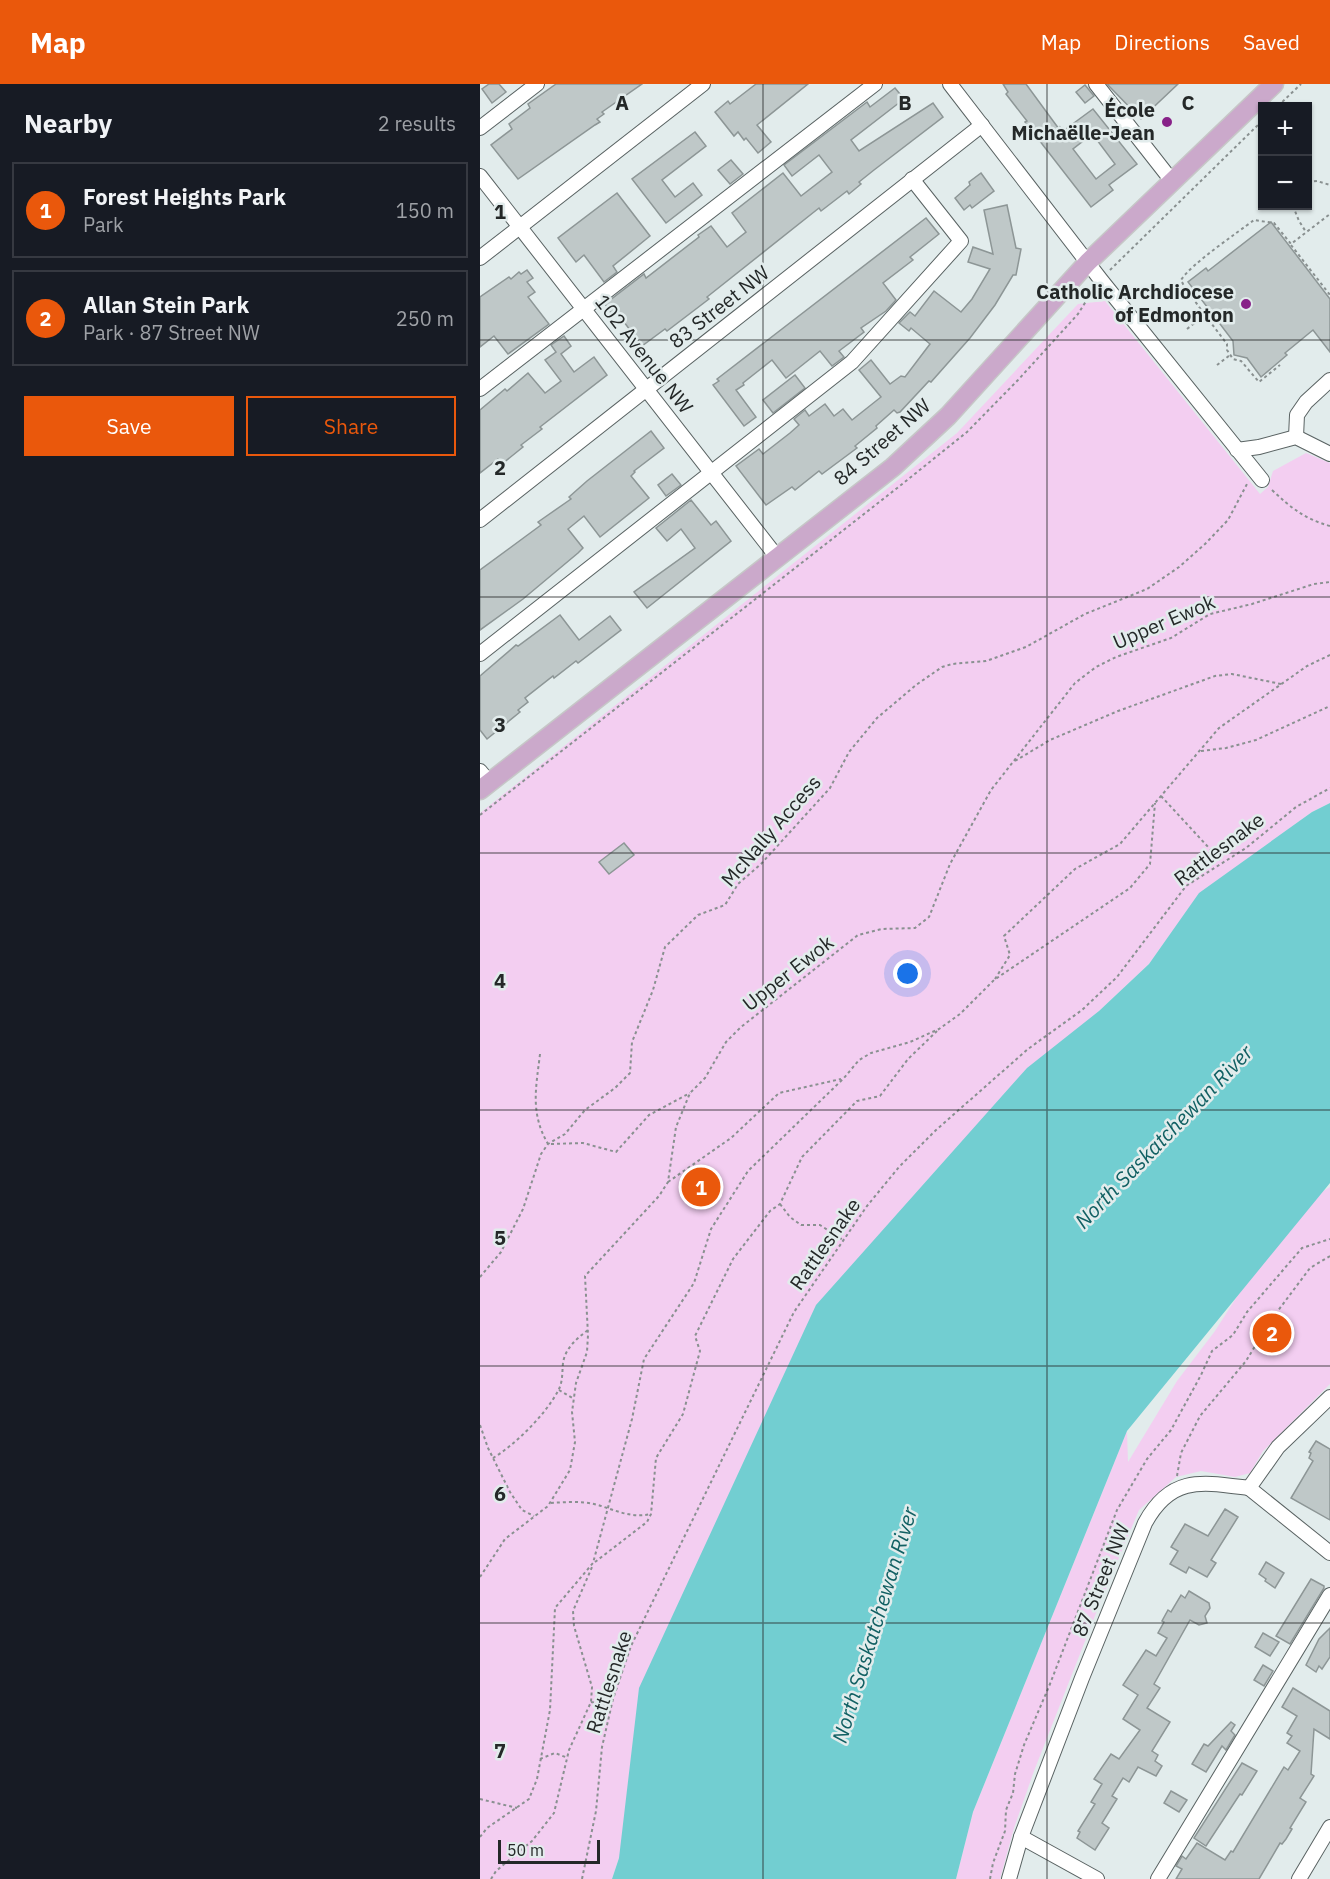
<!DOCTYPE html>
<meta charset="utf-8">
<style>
:root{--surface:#171b24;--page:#20242c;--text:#f1f3f6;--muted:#9ea1a6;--line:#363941;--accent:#ea580c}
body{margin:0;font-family:"IBM Plex Sans",sans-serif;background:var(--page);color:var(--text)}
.controls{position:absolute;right:18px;top:18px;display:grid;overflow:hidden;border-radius:0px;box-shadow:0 2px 4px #0004}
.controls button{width:54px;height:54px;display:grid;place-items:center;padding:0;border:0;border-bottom:2px solid var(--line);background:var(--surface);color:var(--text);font:30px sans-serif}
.scale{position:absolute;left:18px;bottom:15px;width:102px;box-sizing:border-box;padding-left:6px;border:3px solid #242828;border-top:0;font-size:16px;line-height:21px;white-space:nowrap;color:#242828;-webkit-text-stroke:4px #e2ecec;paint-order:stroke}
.you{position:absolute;left:428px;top:890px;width:21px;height:21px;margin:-15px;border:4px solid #fff;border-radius:50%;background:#1a73e8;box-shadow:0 0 0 9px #1a73e833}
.badge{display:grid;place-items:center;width:39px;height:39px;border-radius:50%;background:var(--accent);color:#fff;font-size:20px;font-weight:700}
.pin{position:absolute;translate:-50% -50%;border:3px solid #fff;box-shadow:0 2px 6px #0006}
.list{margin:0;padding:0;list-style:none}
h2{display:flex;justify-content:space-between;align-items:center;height:78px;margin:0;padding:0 24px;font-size:26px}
h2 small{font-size:20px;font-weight:400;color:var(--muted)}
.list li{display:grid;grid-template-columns:39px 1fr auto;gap:18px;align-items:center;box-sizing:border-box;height:96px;margin:0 12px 12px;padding:0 12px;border:2px solid var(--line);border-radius:0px}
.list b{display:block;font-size:22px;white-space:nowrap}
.list p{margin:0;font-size:20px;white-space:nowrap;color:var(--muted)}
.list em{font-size:20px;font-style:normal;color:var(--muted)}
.actions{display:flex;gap:12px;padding:18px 24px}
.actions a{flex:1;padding:14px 0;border:2px solid var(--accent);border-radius:0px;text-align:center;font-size:21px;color:var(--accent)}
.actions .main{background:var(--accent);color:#fff}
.map{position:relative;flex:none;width:850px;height:1795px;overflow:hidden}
header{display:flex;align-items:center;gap:36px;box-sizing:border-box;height:84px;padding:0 30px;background:var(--accent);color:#fff}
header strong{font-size:28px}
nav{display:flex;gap:33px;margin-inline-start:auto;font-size:21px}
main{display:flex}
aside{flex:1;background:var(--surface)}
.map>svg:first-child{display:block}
.green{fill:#f3cef1}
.water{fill:#72ced1}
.building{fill:#bfc8c8;stroke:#8d9696;stroke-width:1.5;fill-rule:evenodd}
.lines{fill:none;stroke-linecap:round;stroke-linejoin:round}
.minor-casing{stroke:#596262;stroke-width:16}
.major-casing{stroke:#c6c7c7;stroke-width:21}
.path{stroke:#899090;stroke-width:2;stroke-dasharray:3 3;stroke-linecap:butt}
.minor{stroke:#fff;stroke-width:14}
.major{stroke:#cba9cb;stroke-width:18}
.grid{fill:none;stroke:#242828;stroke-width:1.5;stroke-opacity:0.55}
.poi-dot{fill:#872188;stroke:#e2ecec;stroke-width:2}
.labels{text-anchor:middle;stroke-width:5;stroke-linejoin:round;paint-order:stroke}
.poi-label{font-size:20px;font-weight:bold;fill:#242828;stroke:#e2ecec;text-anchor:end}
.street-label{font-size:20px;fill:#242828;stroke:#e2ecec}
.water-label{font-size:21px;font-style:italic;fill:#116063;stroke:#e2ecec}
.grid-label{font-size:20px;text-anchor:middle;font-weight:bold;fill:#242828;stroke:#e2ecec;stroke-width:5;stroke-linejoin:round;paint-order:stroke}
</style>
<header>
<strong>Map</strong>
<nav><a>Map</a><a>Directions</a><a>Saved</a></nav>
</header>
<main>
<aside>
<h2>Nearby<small>2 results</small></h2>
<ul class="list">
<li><span class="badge">1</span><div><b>Forest Heights Park</b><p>Park</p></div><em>150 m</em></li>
<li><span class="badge">2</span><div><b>Allan Stein Park</b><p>Park · 87 Street NW</p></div><em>250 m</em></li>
</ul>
<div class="actions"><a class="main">Save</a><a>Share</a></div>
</aside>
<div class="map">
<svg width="850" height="1795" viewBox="0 0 850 1795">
<rect width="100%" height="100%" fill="#e2ecec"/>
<!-- green -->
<g class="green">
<path d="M625,217l155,193 8,-7 5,-16 33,-18 24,10v340l-18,9 -112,81 -51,71 -50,47 -480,847 -7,21h-132v-1066l477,-380 121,-129z"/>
<path d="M850,1103v197l-67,67 -13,22 -15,4 -34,-6 -25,6 -37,33 -41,98 -64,163 -20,57 -14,51h-44l17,-67 154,-381 1,31 49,-81 38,-50 37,-58 63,-77z"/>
</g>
<!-- water -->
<path class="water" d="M850,719v380l-203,248 -154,381 -17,67h-344l7,-21 20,-170 177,-383 211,-237 72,-57 50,-47 50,-71 113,-81z"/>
<!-- building -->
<g class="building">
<path d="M9,0h10l7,8 -14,11 -10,-14z"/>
<path d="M76,0h86l-40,28 2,2 -7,5 3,3 -5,3 -77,54 -27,-34 21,-16 -3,-5 21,-16 -2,-4z"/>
<path d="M276,0h52l-51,41 14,17 -13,11 -12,-15 -2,2 -6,-8 -4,4 -19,-24 13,-11 2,3z"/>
<path d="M523,0h23l33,45 1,-2 3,4 30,-22 44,55 -28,21 4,5 -22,17 -66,-85 2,-1 -21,-27 2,-2zM611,51l1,2 2,-1 21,28 -19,15 -23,-30z"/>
<path d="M627,0h71l-37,35z"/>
<path d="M605,1l9,11 -9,7 -9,-11z"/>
<path d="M415,4l9,11 -53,41 8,11 74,-48 10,14 -69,53 -15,12 2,2 -12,10 -2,-3 -26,20 -2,-3 -112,89 2,2 -42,32 -2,-2 -23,17 -27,-36 -4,3 -6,-9 39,-30 2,4 53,-41 -1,-2 13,-9 16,21 19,-15 -14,-19 51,-40 18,23 31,-24 -13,-17 -27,21 -8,-11 83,-63 3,5z"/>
<path d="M215,48l11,14 -44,34 13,17 18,-14 9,12 -36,28 -34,-44z"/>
<path d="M251,76l12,14 -13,10 -12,-14z"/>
<path d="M501,89l13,18 -22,17 -2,-3 -6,5 -9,-12 15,-13 -1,-3z"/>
<path d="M137,109l33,43 -37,30 4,6 -13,10 -20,-27 -8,7 -18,-24z"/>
<path d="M527,121l9,43 5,1 -5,26h-3l-18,30 -25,33 -39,44 -2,-1 -29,31 -3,1 -3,-3 -18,16 1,2 -22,18 2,2 -35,26 -3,-3 -24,19 -3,-3 -26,18 -30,-39 23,-17 4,5 27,-21 9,-8 -5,-6 11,-9 4,6 16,-12 9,12 9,-7 9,11 29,-23 -22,-27 12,-10 19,24 11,-8 4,1 25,-33 -19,-16 -2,3 -10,-8 11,-11 5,4 19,-25 27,21 11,-13 18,-30 -22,-7 5,-15 20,7 -9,-44z"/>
<path d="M446,134l13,16 -29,23 3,3 -30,23 13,17 -10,11 -25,17 3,4 -25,19 5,6 -12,9 -12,-15 -34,27 -14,-18 -29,23 1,2 -8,5 20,27 -12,9 -31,-41 6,-4 -2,-2z"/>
<path d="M791,138l59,77v53l-17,-22 -28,23 2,2 -26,22 -14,-19 -13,-3 -1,-14 -45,-59 18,-14 2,3z"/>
<path d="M47,186l6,8 -6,4 8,10 -7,5 21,27 -41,30 -14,-18 -14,11v-50l29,-20 2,2 8,-7 2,2z"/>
<path d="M84,252l7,10 -10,8 13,18 20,-15 13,18 -67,52 2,2 -21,16 2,2 -21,17 -4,-5 -18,14v-63l25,-21 2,2 21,-18 17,20 16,-12 -16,-21 11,-8 -5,-7z"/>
<path d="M315,291l10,13 -32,25 -10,-13z"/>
<path d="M171,347l13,17 -30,23 1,1 -4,4 18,22 -49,39 -16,-21 -16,13 15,19 -5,5 -55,46 -43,31v-60l61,-45 -3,-3 33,-23 -2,-2 18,-16z"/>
<path d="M192,390l9,11 -15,11 -8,-11z"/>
<path d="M211,416l20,25 5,-4 15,20 -84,67 -13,-16 61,-44 -14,-19 -14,12 -11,-13z"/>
<path d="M80,531l19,25 31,-24 11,14 -43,33 -2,-2 -22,17 -1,-2 -28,22 3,4 -10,8 2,2 -33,27 -7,-9v-54l36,-31 2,1z"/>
<path d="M144,759l10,12 -25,19 -10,-12z"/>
<path d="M836,1357l14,8v71l-39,-22 22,-37 -4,-3 2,-5 -2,-1z"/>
<path d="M745,1425l13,8 -27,43 5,3 -9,14 -18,-10 -3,6 -16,-9 8,-13 -7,-4 14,-23 23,12z"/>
<path d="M786,1478l18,11 -9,15 -10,-7 1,-2 -7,-5z"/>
<path d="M831,1495l13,7v2l-34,56 -14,-8z"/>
<path d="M709,1507l20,12 1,5 -5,8 2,7 -8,2 -9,-5 -36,64 6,4 -13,20 23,14 -18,29 6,4 -3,6 7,5 -6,10 -18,-9 -9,15 -6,-4 -11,18 5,3 -15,24 7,5 -14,22 -18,-12 3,-6 -2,-1 17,-27 -4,-2 11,-18 -8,-5 17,-25 8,5 21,-29 -17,-11 15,-24 -15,-10 23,-35 10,6 11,-18 -9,-5 6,-11 -2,-1 6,-11 3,2 10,-17 4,3z"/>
<path d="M850,1544v29l-8,12 -3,-3 -3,6 -10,-7 13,-26z"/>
<path d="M783,1549l16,9 -9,14 -15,-9z"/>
<path d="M783,1581l10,6 -9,15 -10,-6z"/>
<path d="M813,1604l37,23v28l-16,-10 -3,45 3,2 -14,22 6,4 -16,26 2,1 -6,10 -4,5 -2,-1 -21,36h-83l6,-10 -6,-3 6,-10 4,3 11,-16 28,17 6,-9 2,1 51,-85 4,3 12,-19 -13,-8 5,-7 -5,-3 10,-17 -15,-9z"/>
<path d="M751,1638l4,3 -4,6 4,4 -9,15 -4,-4 -16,26 -14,-8 12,-20 4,2z"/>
<path d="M762,1679l15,8 -15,24 -2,-1 -34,52 -12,-8z"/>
<path d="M691,1707l16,9 -8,12 -15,-9z"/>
</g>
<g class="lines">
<defs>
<g id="minor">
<path d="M470,0l151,196 161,200"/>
<path d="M616,0l76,97"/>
<path d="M0,44l57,-44"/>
<path d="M0,92l297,381"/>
<path d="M0,174l223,-174"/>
<path d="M0,305l395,-305"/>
<path d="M816,353l1,-22 9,-13 24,-22"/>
<path d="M757,366l22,-3 37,-10 34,17"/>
<path d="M0,436l502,-395"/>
<path d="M0,570l372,-292 109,-121 -49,-62"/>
<path d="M0,687l10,12"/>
<path d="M769,1404l29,-41 52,-50"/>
<path d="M769,1404l81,65"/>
<path d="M541,1753l76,42"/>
<path d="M529,1795l12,-42 61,-159 63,-155c26,-48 57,-41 104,-35"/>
<path d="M678,1795l172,-284"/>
<path d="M819,1795l31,-52"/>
</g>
<path id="major" d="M0,706l413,-323 55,-51 140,-154 186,-178"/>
</defs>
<!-- minor casing -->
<use href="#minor" class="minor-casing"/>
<!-- major casing -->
<use href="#major" class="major-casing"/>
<!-- path -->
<g class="path">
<path d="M798,22l23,-22"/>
<path d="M828,98l9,-1 13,4"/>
<path d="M813,122l6,15 7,11"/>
<path d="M811,161l39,50"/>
<path d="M630,186l152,-149"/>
<path d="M725,231l22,29v6l6,9 8,2 18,21 21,-17"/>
<path d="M707,245l18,-14 -21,-29 -3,-6c10,-16 56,-47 73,-60l20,3 17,21 39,-30"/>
<path d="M737,281l13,-10"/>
<path d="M792,406c19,18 33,29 58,36"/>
<path d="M721,667l25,-3 30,-8 74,-34"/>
<path d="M535,677l35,-21 68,-29 97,-35 17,-2 49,10"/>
<path d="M681,712l61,66"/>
<path d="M0,731l421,-330 66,-53 51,-52 60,-66 15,-24"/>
<path d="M515,895l15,-24 -6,-19 71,-67 45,-25 99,-116 88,-62 23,-11"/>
<path d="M60,970c-4,34 -10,59 8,90"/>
<path d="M71,1060l32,-1 33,9 33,-37 41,-22"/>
<path d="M188,1098l63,-44 48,-45 62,-14"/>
<path d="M300,1120l10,13 11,8h19l23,15"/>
<path d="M0,1193l21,-25 22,-43 18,-55 7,-10 17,-10 20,-24 30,-22 15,-15 2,-31 21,-52 12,-43 33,-32 27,-10 13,-21 23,-20 69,-76 19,-36 28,-34 39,-33 26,-18 10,-3 34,-3 40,-14 59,-33 62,-25 32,-22 26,-23 23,-24 19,-36"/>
<path d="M79,1306l15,9"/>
<path d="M0,1341l8,23 22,44 12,18 12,6"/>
<path d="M13,1374c23,-14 52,-43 65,-67 5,-9 4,-18 5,-28 2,-14 13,-24 25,-33"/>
<path d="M697,1392l4,-23 19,-37 46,-55 25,-41 39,-52 20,-12"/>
<path d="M71,1419c14,-1 30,-2 43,1 20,5 36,15 57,10"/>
<path d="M115,1478l52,-40 4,-8 5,-56 27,-44 17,-63 -5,-15 38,-77 37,-48 10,-7 22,-47 55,-56 23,-5 28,-37 29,-28"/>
<path d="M0,1493l25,-38 43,-33 22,-36 5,-28 -3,-30 4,-29 11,-31 1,-17 -3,-59 74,-80 9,-14 8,-55 14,-34 15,-15 21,-36 15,-15 117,-92 24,-6 33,-1 14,-11 21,-53 41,-74 84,-107 21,-16 20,-10 55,-19 39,-24 42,-10 62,-20 16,-2"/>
<path d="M111,1618l21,4"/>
<path d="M60,1675l15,-6 13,5"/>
<path d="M0,1715l37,9"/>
<path d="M0,1753l7,-9 42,-29 8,-20 13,-69 5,-102 38,-45 39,-144 12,-60 50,-76 17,-54 37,-58 96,-93 15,-18 12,-7 39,-11 29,-13 21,-15 34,-34 136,-92 20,-24 5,-61"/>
<path d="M11,1795l5,-8 36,-30 22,-28 15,-63 22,-48 1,-15 -18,-61 -1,-15 19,-44"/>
<path d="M102,1795l14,-68 6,-64 11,-48 18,-53 163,-334 73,-106 32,-39 37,-37 92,-81 54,-39 35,-33 69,-91 60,-38 50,-41 34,-19"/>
<path d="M510,1795l3,-16 12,-32 1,-21 7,-17 2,-19 9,-29 26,-61 67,-174 30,-51 24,-29 30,-55 11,-24 21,-16 14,-23 55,-64 28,-9"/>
</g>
<!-- minor -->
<use href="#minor" class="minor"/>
<!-- major -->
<use href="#major" class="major"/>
</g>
<!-- grid -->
<path class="grid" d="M283,0v1795M567,0v1795M0,256h850M0,513h850M0,769h850M0,1026h850M0,1282h850M0,1539h850"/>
<!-- markers -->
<g class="poi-dot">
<circle cx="687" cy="38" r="6"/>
<circle cx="766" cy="220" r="6"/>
</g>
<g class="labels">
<!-- poi labels -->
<g class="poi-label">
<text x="675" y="33">École<tspan x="675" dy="23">Michaëlle-Jean</tspan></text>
<text x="754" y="215">Catholic Archdiocese<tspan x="754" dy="23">of Edmonton</tspan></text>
</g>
<!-- street labels -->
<g class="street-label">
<text transform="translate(239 223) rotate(-38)" y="7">83 Street NW</text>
<text transform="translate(164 270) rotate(52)" y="7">102 Avenue NW</text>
<text transform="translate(402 358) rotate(-41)" y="7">84 Street NW</text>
<text transform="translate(684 538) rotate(-23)" y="7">Upper Ewok</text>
<text transform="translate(291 747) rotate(-49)" y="7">McNally Access</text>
<text transform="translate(739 765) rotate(-37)" y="7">Rattlesnake</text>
<text transform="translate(308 889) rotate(-38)" y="7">Upper Ewok</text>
<text transform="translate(345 1160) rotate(-55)" y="7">Rattlesnake</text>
<text transform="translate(621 1496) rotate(-68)" y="7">87 Street NW</text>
<text transform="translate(129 1598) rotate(-72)" y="7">Rattlesnake</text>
</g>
<!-- water labels -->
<g class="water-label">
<text transform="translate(684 1053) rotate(-46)" y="7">North Saskatchewan River</text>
<text transform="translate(395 1541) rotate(-73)" y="7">North Saskatchewan River</text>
</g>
</g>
<g class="grid-label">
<text x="142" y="26">A</text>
<text x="425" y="26">B</text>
<text x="708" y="26">C</text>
<text x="20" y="135">1</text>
<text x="20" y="391">2</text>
<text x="20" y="648">3</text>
<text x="20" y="904">4</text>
<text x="20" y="1161">5</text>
<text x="20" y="1417">6</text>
<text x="20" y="1674">7</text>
</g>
</svg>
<div class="controls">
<button>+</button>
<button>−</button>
</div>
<div class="scale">50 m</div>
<div class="you"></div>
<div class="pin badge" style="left:221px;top:1103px">1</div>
<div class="pin badge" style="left:792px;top:1249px">2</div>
</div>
</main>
